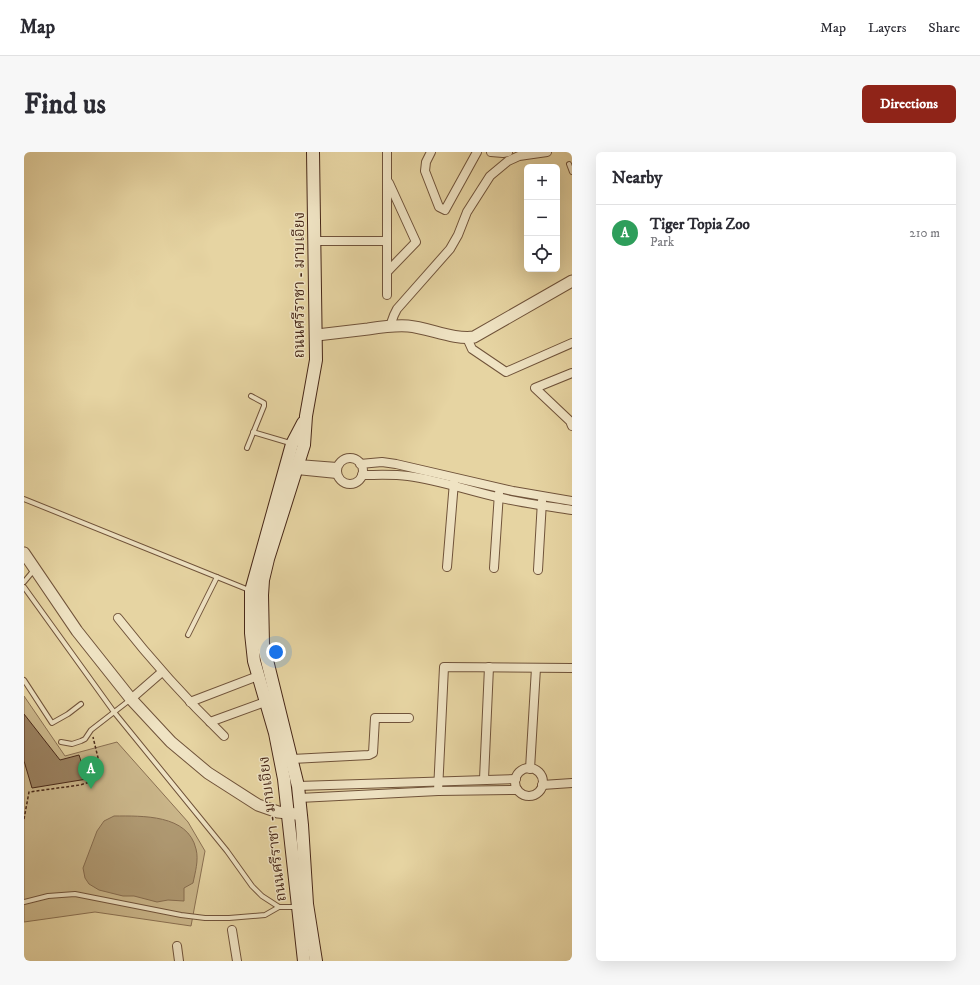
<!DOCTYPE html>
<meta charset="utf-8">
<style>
:root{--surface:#fff;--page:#f7f7f7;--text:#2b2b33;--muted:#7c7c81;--line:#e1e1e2;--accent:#8f2418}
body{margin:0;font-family:"IM FELL DW Pica","Noto Serif Thai",serif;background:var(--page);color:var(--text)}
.controls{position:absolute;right:12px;top:12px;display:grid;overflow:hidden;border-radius:6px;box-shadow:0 4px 16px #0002}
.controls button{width:36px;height:36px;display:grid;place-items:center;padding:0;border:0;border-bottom:1px solid var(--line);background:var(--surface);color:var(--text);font:20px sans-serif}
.you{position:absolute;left:252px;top:500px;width:14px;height:14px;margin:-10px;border:3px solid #fff;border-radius:50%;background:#1a73e8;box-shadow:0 0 0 6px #1a73e833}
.badge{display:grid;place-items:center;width:26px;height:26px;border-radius:50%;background:var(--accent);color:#fff;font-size:13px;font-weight:700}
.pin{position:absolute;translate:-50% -33px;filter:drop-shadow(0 1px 2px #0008)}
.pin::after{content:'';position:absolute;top:21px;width:14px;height:12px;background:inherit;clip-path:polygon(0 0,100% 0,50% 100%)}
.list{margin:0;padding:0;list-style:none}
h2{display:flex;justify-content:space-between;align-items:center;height:52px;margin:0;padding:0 16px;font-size:17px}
h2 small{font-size:13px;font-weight:400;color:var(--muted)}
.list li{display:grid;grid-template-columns:26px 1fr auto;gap:12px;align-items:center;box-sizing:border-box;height:56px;padding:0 16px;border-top:1px solid var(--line)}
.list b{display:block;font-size:15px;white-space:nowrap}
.list p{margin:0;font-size:13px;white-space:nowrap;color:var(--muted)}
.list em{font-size:13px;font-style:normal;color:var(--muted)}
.icon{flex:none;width:22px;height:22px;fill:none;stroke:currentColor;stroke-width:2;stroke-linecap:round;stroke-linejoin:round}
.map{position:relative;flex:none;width:548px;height:809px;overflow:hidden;border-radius:6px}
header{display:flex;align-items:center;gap:24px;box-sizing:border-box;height:56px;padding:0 20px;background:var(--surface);border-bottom:1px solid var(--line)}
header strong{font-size:19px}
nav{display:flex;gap:22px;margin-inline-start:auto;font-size:14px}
.intro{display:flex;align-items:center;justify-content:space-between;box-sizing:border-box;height:96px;padding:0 24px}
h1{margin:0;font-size:28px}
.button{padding:10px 18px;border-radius:6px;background:var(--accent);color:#fff;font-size:14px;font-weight:700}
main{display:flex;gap:24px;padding:0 24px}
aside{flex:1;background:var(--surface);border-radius:6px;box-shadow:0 4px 16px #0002}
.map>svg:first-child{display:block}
.green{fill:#cbb78b;stroke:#8a7052}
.water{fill:#b09a73;stroke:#866c4f}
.building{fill:#9a8160;stroke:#482818}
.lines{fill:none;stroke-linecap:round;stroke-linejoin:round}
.service-casing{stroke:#70533a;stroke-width:6}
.minor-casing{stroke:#70533a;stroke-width:10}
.tertiary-casing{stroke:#70533a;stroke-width:13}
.secondary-casing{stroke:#482818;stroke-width:14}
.path{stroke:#482818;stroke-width:1.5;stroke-dasharray:3 2;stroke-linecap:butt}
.service{stroke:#efe3c3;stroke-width:4}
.minor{stroke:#efe3c3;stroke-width:8}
.tertiary{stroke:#efe3c3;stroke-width:11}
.secondary{stroke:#efe3c3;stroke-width:12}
.labels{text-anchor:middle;stroke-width:3;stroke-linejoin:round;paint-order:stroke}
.street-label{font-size:15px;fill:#482818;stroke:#efe3c3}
</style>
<header>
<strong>Map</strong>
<nav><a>Map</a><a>Layers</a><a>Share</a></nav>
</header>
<div class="intro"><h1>Find us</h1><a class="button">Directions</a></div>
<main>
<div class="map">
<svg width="548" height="809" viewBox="0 0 548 809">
<rect width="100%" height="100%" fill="#e6d4a2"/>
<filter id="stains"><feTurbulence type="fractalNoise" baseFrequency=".005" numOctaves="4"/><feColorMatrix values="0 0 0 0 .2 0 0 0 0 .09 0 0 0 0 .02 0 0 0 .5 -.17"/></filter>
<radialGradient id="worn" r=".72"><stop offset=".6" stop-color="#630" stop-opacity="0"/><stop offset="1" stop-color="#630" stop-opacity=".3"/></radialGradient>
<!-- green -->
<path class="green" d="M0,544l41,60 52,-14 71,80 17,29 -14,75 -96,-14 -71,10z"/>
<!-- water -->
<path class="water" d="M90,664c28,0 74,-2 82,33 3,11 -1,24 -3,34l-9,5v13l-16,-1 -11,2 -23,-6h-11l-24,-6 -10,-6 -4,-6 -2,-10 14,-37 7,-10z"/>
<!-- building -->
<path class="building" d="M0,562l36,46 19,-5 8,24 -55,9 -8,-27z"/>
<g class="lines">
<defs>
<g id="service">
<path d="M545,12l3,8"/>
<path d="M229,280l37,11"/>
<path d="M223,296l17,-42v-3l-13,-7"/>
<path d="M0,347l225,91"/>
<path d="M0,430l10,-12"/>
<path d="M0,435l90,125 113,139 25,35 10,10 17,11h19"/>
<path d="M164,483l29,-58"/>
<path d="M0,528l28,43 16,-9 13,-10"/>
<path d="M37,590l11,2 9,-3 4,-2 6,-9 40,-31"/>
<path d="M0,750l24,-6 27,-2 106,21 24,3h24l36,-3 14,-8"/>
</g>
<g id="minor">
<path d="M407,0l-5,10 -1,9 14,36 6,3 32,-58"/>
<path d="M467,0l12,1 5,-1"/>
<path d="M291,89h72"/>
<path d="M364,119l28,-29 -27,-59"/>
<path d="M363,143v-143"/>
<path d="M366,174l4,-11 3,-6 53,-60 8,-14 9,-23 23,-36 18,-15 11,-5 28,-4"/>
<path d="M443,186l5,11 34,23 66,-29"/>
<path d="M548,221l-37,15 35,33 2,5"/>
<circle cx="326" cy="319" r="13"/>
<path d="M274,312l39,3"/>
<path d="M336,312l22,-2 14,2 117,27 59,10"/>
<path d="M273,318l40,4"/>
<path d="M338,323c15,0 31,-1 46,1 30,4 59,14 89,21 24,6 50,9 75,13"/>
<path d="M423,415l7,-85"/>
<path d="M470,416l5,-75"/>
<path d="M514,418l4,-69"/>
<path d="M94,466c33,42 68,81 106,118"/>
<path d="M107,547l31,-27"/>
<path d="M166,550l68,-26"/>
<path d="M186,570l55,-20"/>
<path d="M268,607l77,-4 4,-2 2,-35h34"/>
<circle cx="505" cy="630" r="14"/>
<path d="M506,617l6,-101"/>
<path d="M460,627l5,-112"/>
<path d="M518,633l30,-2"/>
<path d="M274,634l218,-7"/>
<path d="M414,639l6,-124 128,1"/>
<path d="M275,646l139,-7 79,-1"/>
<path d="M208,778l5,31"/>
<path d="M153,794l2,15"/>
</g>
<g id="tertiary">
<path d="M293,183c17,-2 34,-4 51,-6 13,-2 27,-4 40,-3 21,2 46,14 66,11l98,-56"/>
<path d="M0,401l53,78 54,68 40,43 37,31 50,32 20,7 18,2"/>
</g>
<g id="secondary">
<path d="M289,0l3,208 -10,56 -2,29 -36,114 -5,21 -1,15 1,49 35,142 4,39 5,79 9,57"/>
<path d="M279,271l-11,21 -41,147v42l3,28 21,72 9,46 20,182"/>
</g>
</defs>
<!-- service casing -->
<use href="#service" class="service-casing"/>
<!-- minor casing -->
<use href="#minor" class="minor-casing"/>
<!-- tertiary casing -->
<use href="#tertiary" class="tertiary-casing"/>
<!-- secondary casing -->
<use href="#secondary" class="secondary-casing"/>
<!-- path -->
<path class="path" d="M0,667l5,-27 51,-7 10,-3 9,-20 -6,-25"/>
<!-- service -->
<use href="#service" class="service"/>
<!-- minor -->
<use href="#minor" class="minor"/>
<!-- tertiary -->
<use href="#tertiary" class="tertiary"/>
<!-- secondary -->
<use href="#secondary" class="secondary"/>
</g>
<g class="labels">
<!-- street labels -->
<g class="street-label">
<text transform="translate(275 133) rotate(-90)" y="5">ถนนศรีราชา - มาบเอียง</text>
<text transform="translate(248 677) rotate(-97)" y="5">ถนนศรีราชา - มาบเอียง</text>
</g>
</g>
<rect width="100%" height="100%" filter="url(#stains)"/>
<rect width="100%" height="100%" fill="url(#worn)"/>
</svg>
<div class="controls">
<button>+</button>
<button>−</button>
<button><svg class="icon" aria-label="locate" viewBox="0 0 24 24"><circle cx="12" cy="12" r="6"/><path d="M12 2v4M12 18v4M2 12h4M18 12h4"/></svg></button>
</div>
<div class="you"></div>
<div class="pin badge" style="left:67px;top:637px;background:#2e9e5b">A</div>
</div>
<aside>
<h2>Nearby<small></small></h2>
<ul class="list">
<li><span class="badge" style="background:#2e9e5b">A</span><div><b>Tiger Topia Zoo</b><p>Park</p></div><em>210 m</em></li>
</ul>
</aside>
</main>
